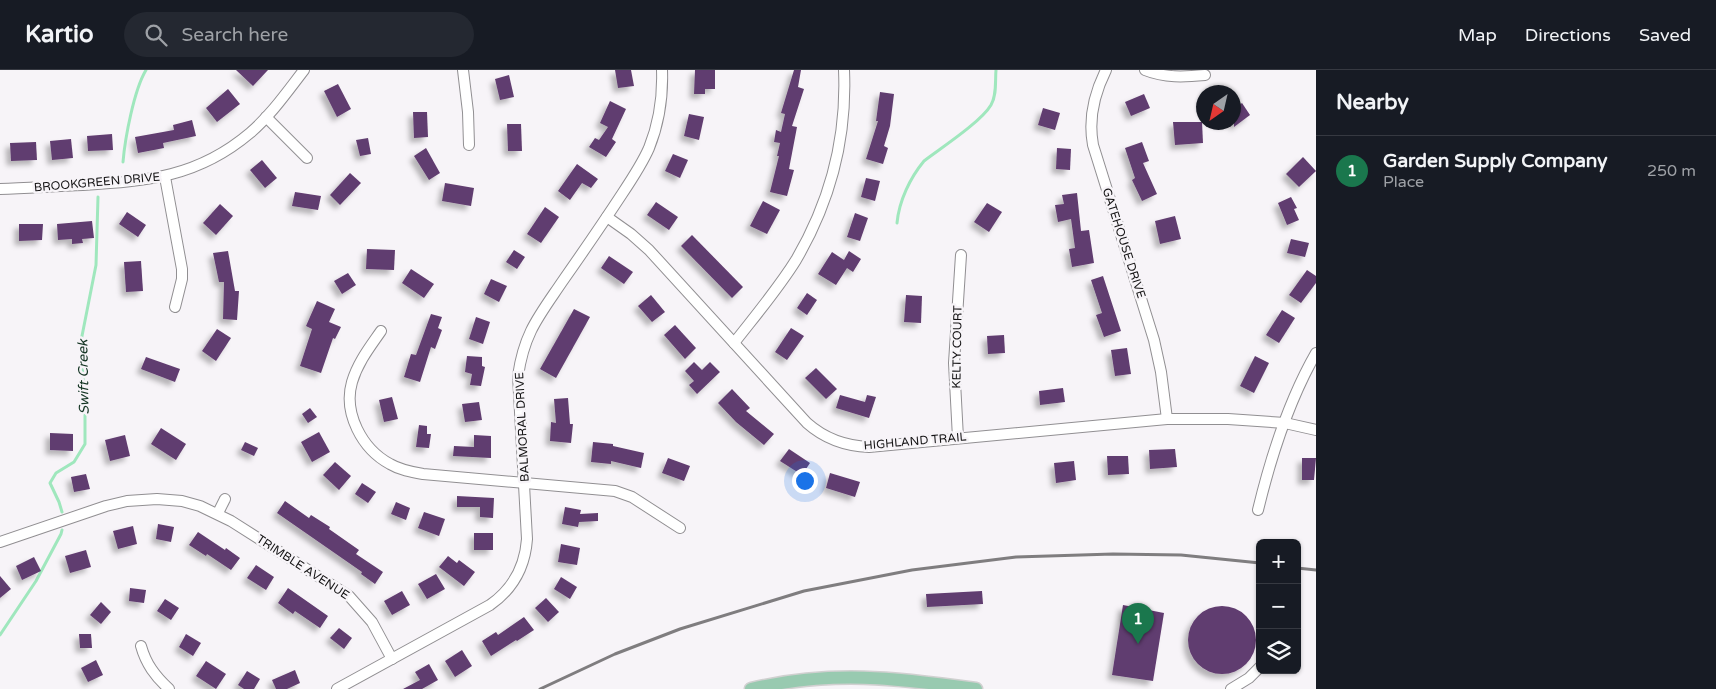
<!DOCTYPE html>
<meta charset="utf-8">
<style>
:root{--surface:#171b24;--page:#242831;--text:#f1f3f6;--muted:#9ea1a6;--line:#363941;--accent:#1a774d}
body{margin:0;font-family:"Varela Round",sans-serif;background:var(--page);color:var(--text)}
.controls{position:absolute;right:15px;bottom:15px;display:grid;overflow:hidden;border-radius:8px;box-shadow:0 1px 4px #0004}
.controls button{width:45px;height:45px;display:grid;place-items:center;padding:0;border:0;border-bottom:1px solid var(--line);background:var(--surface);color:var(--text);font:25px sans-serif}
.compass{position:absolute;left:1196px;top:15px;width:45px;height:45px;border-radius:50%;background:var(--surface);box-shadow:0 1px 4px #0004;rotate:214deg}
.you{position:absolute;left:804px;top:410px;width:18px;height:18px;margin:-12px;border:4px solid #fff;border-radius:50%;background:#1a73e8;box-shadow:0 0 0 8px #1a73e833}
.badge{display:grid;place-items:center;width:32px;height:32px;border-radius:50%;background:var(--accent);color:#fff;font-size:16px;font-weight:700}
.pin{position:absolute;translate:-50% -41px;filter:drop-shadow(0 1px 2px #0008)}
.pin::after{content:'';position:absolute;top:26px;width:18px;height:15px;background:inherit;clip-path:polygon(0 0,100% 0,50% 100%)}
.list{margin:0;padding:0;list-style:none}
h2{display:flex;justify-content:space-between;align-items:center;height:65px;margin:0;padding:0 20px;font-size:21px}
h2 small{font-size:16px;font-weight:400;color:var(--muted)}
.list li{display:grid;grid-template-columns:32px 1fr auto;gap:15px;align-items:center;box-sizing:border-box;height:70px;padding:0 20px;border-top:1px solid var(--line)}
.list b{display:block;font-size:19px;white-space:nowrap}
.list p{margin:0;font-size:16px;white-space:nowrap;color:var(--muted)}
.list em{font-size:16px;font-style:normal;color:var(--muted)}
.icon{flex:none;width:28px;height:28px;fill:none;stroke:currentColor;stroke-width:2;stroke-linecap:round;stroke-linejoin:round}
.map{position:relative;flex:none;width:1316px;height:619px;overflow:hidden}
header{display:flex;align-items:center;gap:30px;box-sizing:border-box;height:70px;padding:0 25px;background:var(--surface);border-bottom:1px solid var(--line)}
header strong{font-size:24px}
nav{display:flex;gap:28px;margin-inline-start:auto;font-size:18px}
.search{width:350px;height:45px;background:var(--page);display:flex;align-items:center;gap:12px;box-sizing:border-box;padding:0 18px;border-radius:28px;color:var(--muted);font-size:19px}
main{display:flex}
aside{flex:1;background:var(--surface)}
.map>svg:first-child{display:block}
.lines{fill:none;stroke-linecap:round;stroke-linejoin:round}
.stream{stroke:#9fe7bd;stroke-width:3}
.building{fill:#613c6f;filter:url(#shadow)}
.minor-casing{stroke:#918f92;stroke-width:12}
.major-casing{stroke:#d0d0d0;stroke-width:15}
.minor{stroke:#fff;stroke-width:10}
.major{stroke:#98cab0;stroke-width:12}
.rail{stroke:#7f7d7f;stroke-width:3}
.labels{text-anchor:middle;stroke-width:5;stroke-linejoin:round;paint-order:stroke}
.street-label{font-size:12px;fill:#131213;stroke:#f7f4f8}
.water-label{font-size:14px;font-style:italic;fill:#153524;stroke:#f7f4f8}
</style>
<header>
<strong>Kartio</strong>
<div class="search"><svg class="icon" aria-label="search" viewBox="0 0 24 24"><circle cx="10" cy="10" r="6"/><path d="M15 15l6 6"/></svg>Search here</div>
<nav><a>Map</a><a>Directions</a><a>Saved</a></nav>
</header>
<main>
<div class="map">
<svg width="1316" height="619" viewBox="0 0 1316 619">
<defs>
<filter id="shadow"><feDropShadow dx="-4.5" dy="4.5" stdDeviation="2.5" flood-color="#0004"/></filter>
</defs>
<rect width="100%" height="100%" fill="#f7f4f8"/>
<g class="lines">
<!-- stream -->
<g class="stream">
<path d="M123,92c2,-24 11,-72 23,-92"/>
<path d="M897,153c2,-22 13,-45 27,-62 17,-13 57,-39 67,-56 6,-10 4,-24 5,-35"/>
<path d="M62,442l-3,-10 -9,-19 6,-10 18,-11 11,-18v-34l-4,-69 15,-76 2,-68"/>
<path d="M0,565l36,-54 25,-47 1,-4"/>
</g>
</g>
<!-- building -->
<g class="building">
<path d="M236,0h32l-15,16z"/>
<path d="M615,0h16l3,16 -16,2z"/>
<path d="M695,0h20v19h-10v5h-11z"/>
<path d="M794,0h7l-3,17 6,2 -12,37 5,1 -8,42 5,1 -7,26 -17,-4 9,-36h-2l3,-13 -6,-1 2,-12 5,2 4,-18 -4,-1z"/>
<path d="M509,5l5,22 -14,3 -5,-21z"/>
<path d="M338,14l13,25 -14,8 -13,-26z"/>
<path d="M228,19l12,15 -23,18 -11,-14z"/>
<path d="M880,22l14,2 -4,32 -6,20 4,2 -5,16 -17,-5 12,-38h-2z"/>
<path d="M1144,24l6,14 -19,8 -6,-14z"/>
<path d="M610,31l16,8 -14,30 4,3 -10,15 -17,-10 6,-9 4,2 9,-13 -8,-4z"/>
<path d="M1242,33l8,12 -16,12v-18z"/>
<path d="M1043,38l17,5 -5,17 -17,-5z"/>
<path d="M413,42h14l1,25 -14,1z"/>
<path d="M689,44l15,3 -5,23 -15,-4z"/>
<path d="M192,50l4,16 -33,7 1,5 -26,5 -3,-16 39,-7 -1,-5z"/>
<path d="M1173,52h29l1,21 -28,2z"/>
<path d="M507,54h14l1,27h-14z"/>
<path d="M112,64l1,16 -25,1 -1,-15z"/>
<path d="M368,68l3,16 -11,2 -4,-16z"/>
<path d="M71,69l2,19 -21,2 -2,-19z"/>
<path d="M36,72l1,18 -26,1 -1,-18z"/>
<path d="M1142,72l7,19 -6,2 14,31 -15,7 -10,-21 3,-2 -10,-30z"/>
<path d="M426,78l14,25 -11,7 -15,-24z"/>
<path d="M1057,78l14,1 -1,21 -14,-1z"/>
<path d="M673,84l15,6 -8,18 -15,-7z"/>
<path d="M1303,87l13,14 -17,16 -13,-13z"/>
<path d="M262,90l15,18 -12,10 -15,-18z"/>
<path d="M577,94l21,15 -7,9 -9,-5 -12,17 -12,-9z"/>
<path d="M350,103l11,10 -21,22 -10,-10z"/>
<path d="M866,108l14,3 -5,20 -14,-4z"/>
<path d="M445,113l29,5 -3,18 -29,-5z"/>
<path d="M295,122l26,4 -3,14 -26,-4z"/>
<path d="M1077,123l4,38 8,-1 5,33 -22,4 -3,-18 6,-1 -4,-29 -13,3 -3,-17 9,-1 -2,-9z"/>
<path d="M1291,127l6,11 -3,1 5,11 -12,5 -9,-22z"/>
<path d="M763,131l17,9 -13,24 -17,-8z"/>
<path d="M656,132l22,15 -9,13 -22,-15z"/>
<path d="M987,133l15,9 -13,20 -15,-10z"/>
<path d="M220,134l13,12 -17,19 -13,-12z"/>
<path d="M545,137l14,10 -18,26 -14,-9z"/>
<path d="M127,142l19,13 -8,12 -19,-13z"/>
<path d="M855,143l13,5 -8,23 -13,-4z"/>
<path d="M1175,146l6,23 -21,5 -5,-23z"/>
<path d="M92,151l2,17 -12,1 1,4 -11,1v-5l-14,1 -1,-16z"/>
<path d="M19,154h24l-1,16 -23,1z"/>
<path d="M692,165l51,52 -11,11 -51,-52z"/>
<path d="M1291,169l18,4 -4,14 -18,-4z"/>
<path d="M367,179l28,1 -1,20 -28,-1z"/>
<path d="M514,180l11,7 -8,12 -11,-7z"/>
<path d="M228,181l7,40h4l-2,29 -14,-1 1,-37h-5l-6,-29z"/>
<path d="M849,181l12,8 -8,13 -6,-4 -11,17 -18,-11 14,-22 12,8z"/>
<path d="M609,186l24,16 -9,12 -23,-16z"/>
<path d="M141,191l2,30 -17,1 -2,-30z"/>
<path d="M411,199l23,15 -10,14 -22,-15z"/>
<path d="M1307,200l9,6v7l-15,20 -12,-8z"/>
<path d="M348,203l8,12 -14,9 -8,-13z"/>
<path d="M1103,206l18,55 -17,6 -8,-22 6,-2 -11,-33z"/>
<path d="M491,209l16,7 -8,16 -15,-8z"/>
<path d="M807,223l10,7 -10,15 -10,-7z"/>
<path d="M651,225l14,17 -13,10 -14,-16z"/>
<path d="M906,225l16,1 -1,27 -17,-1z"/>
<path d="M317,231l18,8 -6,13 12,5 -6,12 -2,-1 -12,35 -21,-7 12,-37 -6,-3z"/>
<path d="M574,239l16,8 -34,61 -16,-9z"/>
<path d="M1282,240l13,8 -16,25 -13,-8z"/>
<path d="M431,244l11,3 -4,11 4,2 -7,19 -4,-2 -11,35 -16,-5 7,-23 5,1z"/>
<path d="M476,247l14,5 -7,22 -14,-5z"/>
<path d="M675,255l21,23 -11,11 -21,-24z"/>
<path d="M791,258l13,8 -17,24 -12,-8z"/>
<path d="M217,259l14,9 -15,23 -14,-10z"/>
<path d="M1004,265l1,18 -17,1 -1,-18z"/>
<path d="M1127,278l4,26 -16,2 -4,-26z"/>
<path d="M467,286l15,1v9l3,1 -4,19 -11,-1 2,-11 -7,-2z"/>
<path d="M1255,286l14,7 -15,30 -14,-7z"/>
<path d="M146,287l34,12 -5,13 -34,-13z"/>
<path d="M694,292l8,8 8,-8 10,10 -23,22 -8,-9 5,-4 -9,-10z"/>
<path d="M816,298l21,21 -11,10 -21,-21z"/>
<path d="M1063,318l2,14 -25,3 -1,-14z"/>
<path d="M732,319l18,19 -4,3 28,23 -10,11 -28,-23 -18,-19z"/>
<path d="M840,325l25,7 2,-7 9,2 -7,21 -33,-10z"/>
<path d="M392,327l6,22 -14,3 -5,-22z"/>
<path d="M568,328l2,26h3l-2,19 -21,-2 1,-19 5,1 -2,-24z"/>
<path d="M479,332l3,18 -17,2 -3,-18z"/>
<path d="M310,338l7,9 -9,6 -6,-9z"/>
<path d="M419,355l8,1v8h4l-2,14 -13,-1z"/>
<path d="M161,358l25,16 -10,16 -25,-16z"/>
<path d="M319,362l11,20 -18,10 -11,-20z"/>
<path d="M50,363l23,1v17l-23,-1z"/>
<path d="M125,365l5,21 -20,5 -5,-21z"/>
<path d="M474,365l17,1v22l-38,-2 1,-10 20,1z"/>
<path d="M245,372l13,6 -4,8 -13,-6z"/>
<path d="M593,372l20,2v2l31,7 -3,15 -30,-7v3l-20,-2z"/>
<path d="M789,379l21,14 -8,12 -22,-14z"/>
<path d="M1175,379l2,18 -27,2 -1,-19z"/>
<path d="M1107,386h21l1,18 -21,1z"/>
<path d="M668,388l22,8 -6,15 -22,-8z"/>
<path d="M1302,388h14l-2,22h-12z"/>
<path d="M1074,391l2,19 -20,3 -2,-20z"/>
<path d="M335,392l16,14 -12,14 -16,-15z"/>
<path d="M830,403l30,9 -5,15 -29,-9z"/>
<path d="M86,404l4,15 -16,3 -3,-15z"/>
<path d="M362,413l14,9 -8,11 -13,-9z"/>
<path d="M457,426l37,2 -1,20 -13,-1v-10h-23z"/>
<path d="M285,431l24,17 2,-3 19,12 -1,2 30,21 -3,4 27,18 -8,12 -14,-10 1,-2 -85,-59z"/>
<path d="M396,432l14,6 -4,12 -15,-6z"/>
<path d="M565,437l16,3 -1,4 18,-1v8l-19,1 -1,5 -16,-3z"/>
<path d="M424,442l21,7 -6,17 -21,-8z"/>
<path d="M158,454l16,3 -3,15 -15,-3z"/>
<path d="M133,456l4,18 -19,5 -5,-18z"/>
<path d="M198,462l27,18 1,-2 14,10 -9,12 -24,-16 -1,2 -17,-11z"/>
<rect x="474" y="463" width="19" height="17"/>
<path d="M561,474l19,4 -3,17 -19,-3z"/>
<path d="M86,480l5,17 -21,6 -5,-17z"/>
<path d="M448,486l9,7 2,-3 16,12 -11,14 -25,-19z"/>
<path d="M34,487l7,14 -19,9 -6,-14z"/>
<path d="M256,495l18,12 -8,13 -19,-12z"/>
<path d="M436,504l9,15 -18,10 -9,-15z"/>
<path d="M0,506l11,13 -11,9z"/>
<path d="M561,507l16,10 -7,12 -16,-10z"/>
<path d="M130,518l16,2 -2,13 -15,-2z"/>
<path d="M288,518l40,28 -8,12 -25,-17 -2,3 -15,-11z"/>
<path d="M402,521l8,14 -18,10 -8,-14z"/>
<path d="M982,521l1,13 -56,3 -1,-13z"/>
<path d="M546,528l13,14 -11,10 -13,-14z"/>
<path d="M165,529l14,9 -8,12 -14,-9z"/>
<path d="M101,532l10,10 -10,12 -11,-9z"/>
<path d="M1123,535l41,8 -11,68 -41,-6z"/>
<circle cx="1222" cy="570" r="34"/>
<path d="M524,547l10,13 -17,11 -1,-1 -25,16 -9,-15 14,-9 2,3z"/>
<path d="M339,558l13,10 -8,11 -14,-11z"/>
<path d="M79,564h12l1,14h-12z"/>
<path d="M186,564l15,9 -8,13 -14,-9z"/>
<path d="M462,580l10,16 -17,11 -10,-16z"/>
<path d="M96,590l7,15 -15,7 -7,-14z"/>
<path d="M206,591l20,13 -10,15 -20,-13z"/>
<path d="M429,594l9,16 -16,9h-19l17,-9 -5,-8z"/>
<path d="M295,600l5,13 -13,6h-11l-4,-9z"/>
<path d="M247,601l13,8 -6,10h-10l-6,-4z"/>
</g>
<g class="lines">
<defs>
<g id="minor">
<path d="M463,0l5,42 1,33"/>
<path d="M1106,0c-12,24 -18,48 -13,75l61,195 7,32 6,47"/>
<path d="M1145,0c20,8 39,7 60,5"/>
<path d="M266,47l41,41"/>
<path d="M165,107l17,92v10l-7,28"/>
<path d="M0,119c28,-1 56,-3 83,-4 65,-4 115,-8 167,-52 21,-18 37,-41 54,-63"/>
<path d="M607,147l24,17 18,16 158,173c18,16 38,23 62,24l298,-28h61l57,4 31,7"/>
<path d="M381,261c-11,16 -23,31 -29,51 -9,31 10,67 38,82 10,6 21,8 33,10l192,17 17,6 48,31"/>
<path d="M734,273c21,-27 44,-54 62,-83 34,-58 51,-123 48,-190"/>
<path d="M958,368l-4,-75 7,-108"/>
<path d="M1258,440c13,-54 30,-108 58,-157"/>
<path d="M218,443l7,-14"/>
<path d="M0,472l106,-36 21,-5 30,-2 25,2 18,5 31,15 118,75 23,26 20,37"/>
<path d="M141,576c5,18 14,30 28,43"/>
<path d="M337,619l153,-84c23,-16 35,-38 37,-66l-9,-163c6,-43 21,-60 44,-94 21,-30 41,-59 60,-88 10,-15 20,-30 27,-46 10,-25 14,-51 13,-78"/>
<path d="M1231,619l18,-11 11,-11"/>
</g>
<path id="major" d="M751,619c80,-19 146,-11 225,0"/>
</defs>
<!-- minor casing -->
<use href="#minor" class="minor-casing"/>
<!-- major casing -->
<use href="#major" class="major-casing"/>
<!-- minor -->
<use href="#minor" class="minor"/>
<!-- major -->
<use href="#major" class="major"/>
<!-- rail -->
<g class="rail">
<path d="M1297,498l19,2"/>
<path d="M540,619l75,-35 65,-25 124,-38 108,-21 104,-13 97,-3 68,1 79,8"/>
</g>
</g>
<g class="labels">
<!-- street labels -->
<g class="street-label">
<text transform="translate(97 112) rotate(-5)" y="4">BROOKGREEN DRIVE</text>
<text transform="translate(1124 173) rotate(72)" y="4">GATEHOUSE DRIVE</text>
<text transform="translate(957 277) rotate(-89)" y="4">KELTY COURT</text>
<text transform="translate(522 357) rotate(-93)" y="4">BALMORAL DRIVE</text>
<text transform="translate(915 371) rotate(-5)" y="4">HIGHLAND TRAIL</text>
<text transform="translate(303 497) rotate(33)" y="4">TRIMBLE AVENUE</text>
</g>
<!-- water labels -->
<g class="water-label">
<text transform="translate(83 307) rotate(-91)" y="5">Swift Creek</text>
</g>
</g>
</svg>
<div class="controls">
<button>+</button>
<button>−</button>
<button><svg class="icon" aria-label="layers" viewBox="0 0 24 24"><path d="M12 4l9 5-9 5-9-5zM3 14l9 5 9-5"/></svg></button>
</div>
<svg class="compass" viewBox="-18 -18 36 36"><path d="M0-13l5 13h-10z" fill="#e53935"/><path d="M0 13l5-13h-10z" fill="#9ea1a6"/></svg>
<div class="you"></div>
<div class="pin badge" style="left:1138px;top:574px">1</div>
</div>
<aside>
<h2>Nearby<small></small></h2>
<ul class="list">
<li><span class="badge">1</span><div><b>Garden Supply Company</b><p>Place</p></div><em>250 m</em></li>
</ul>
</aside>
</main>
